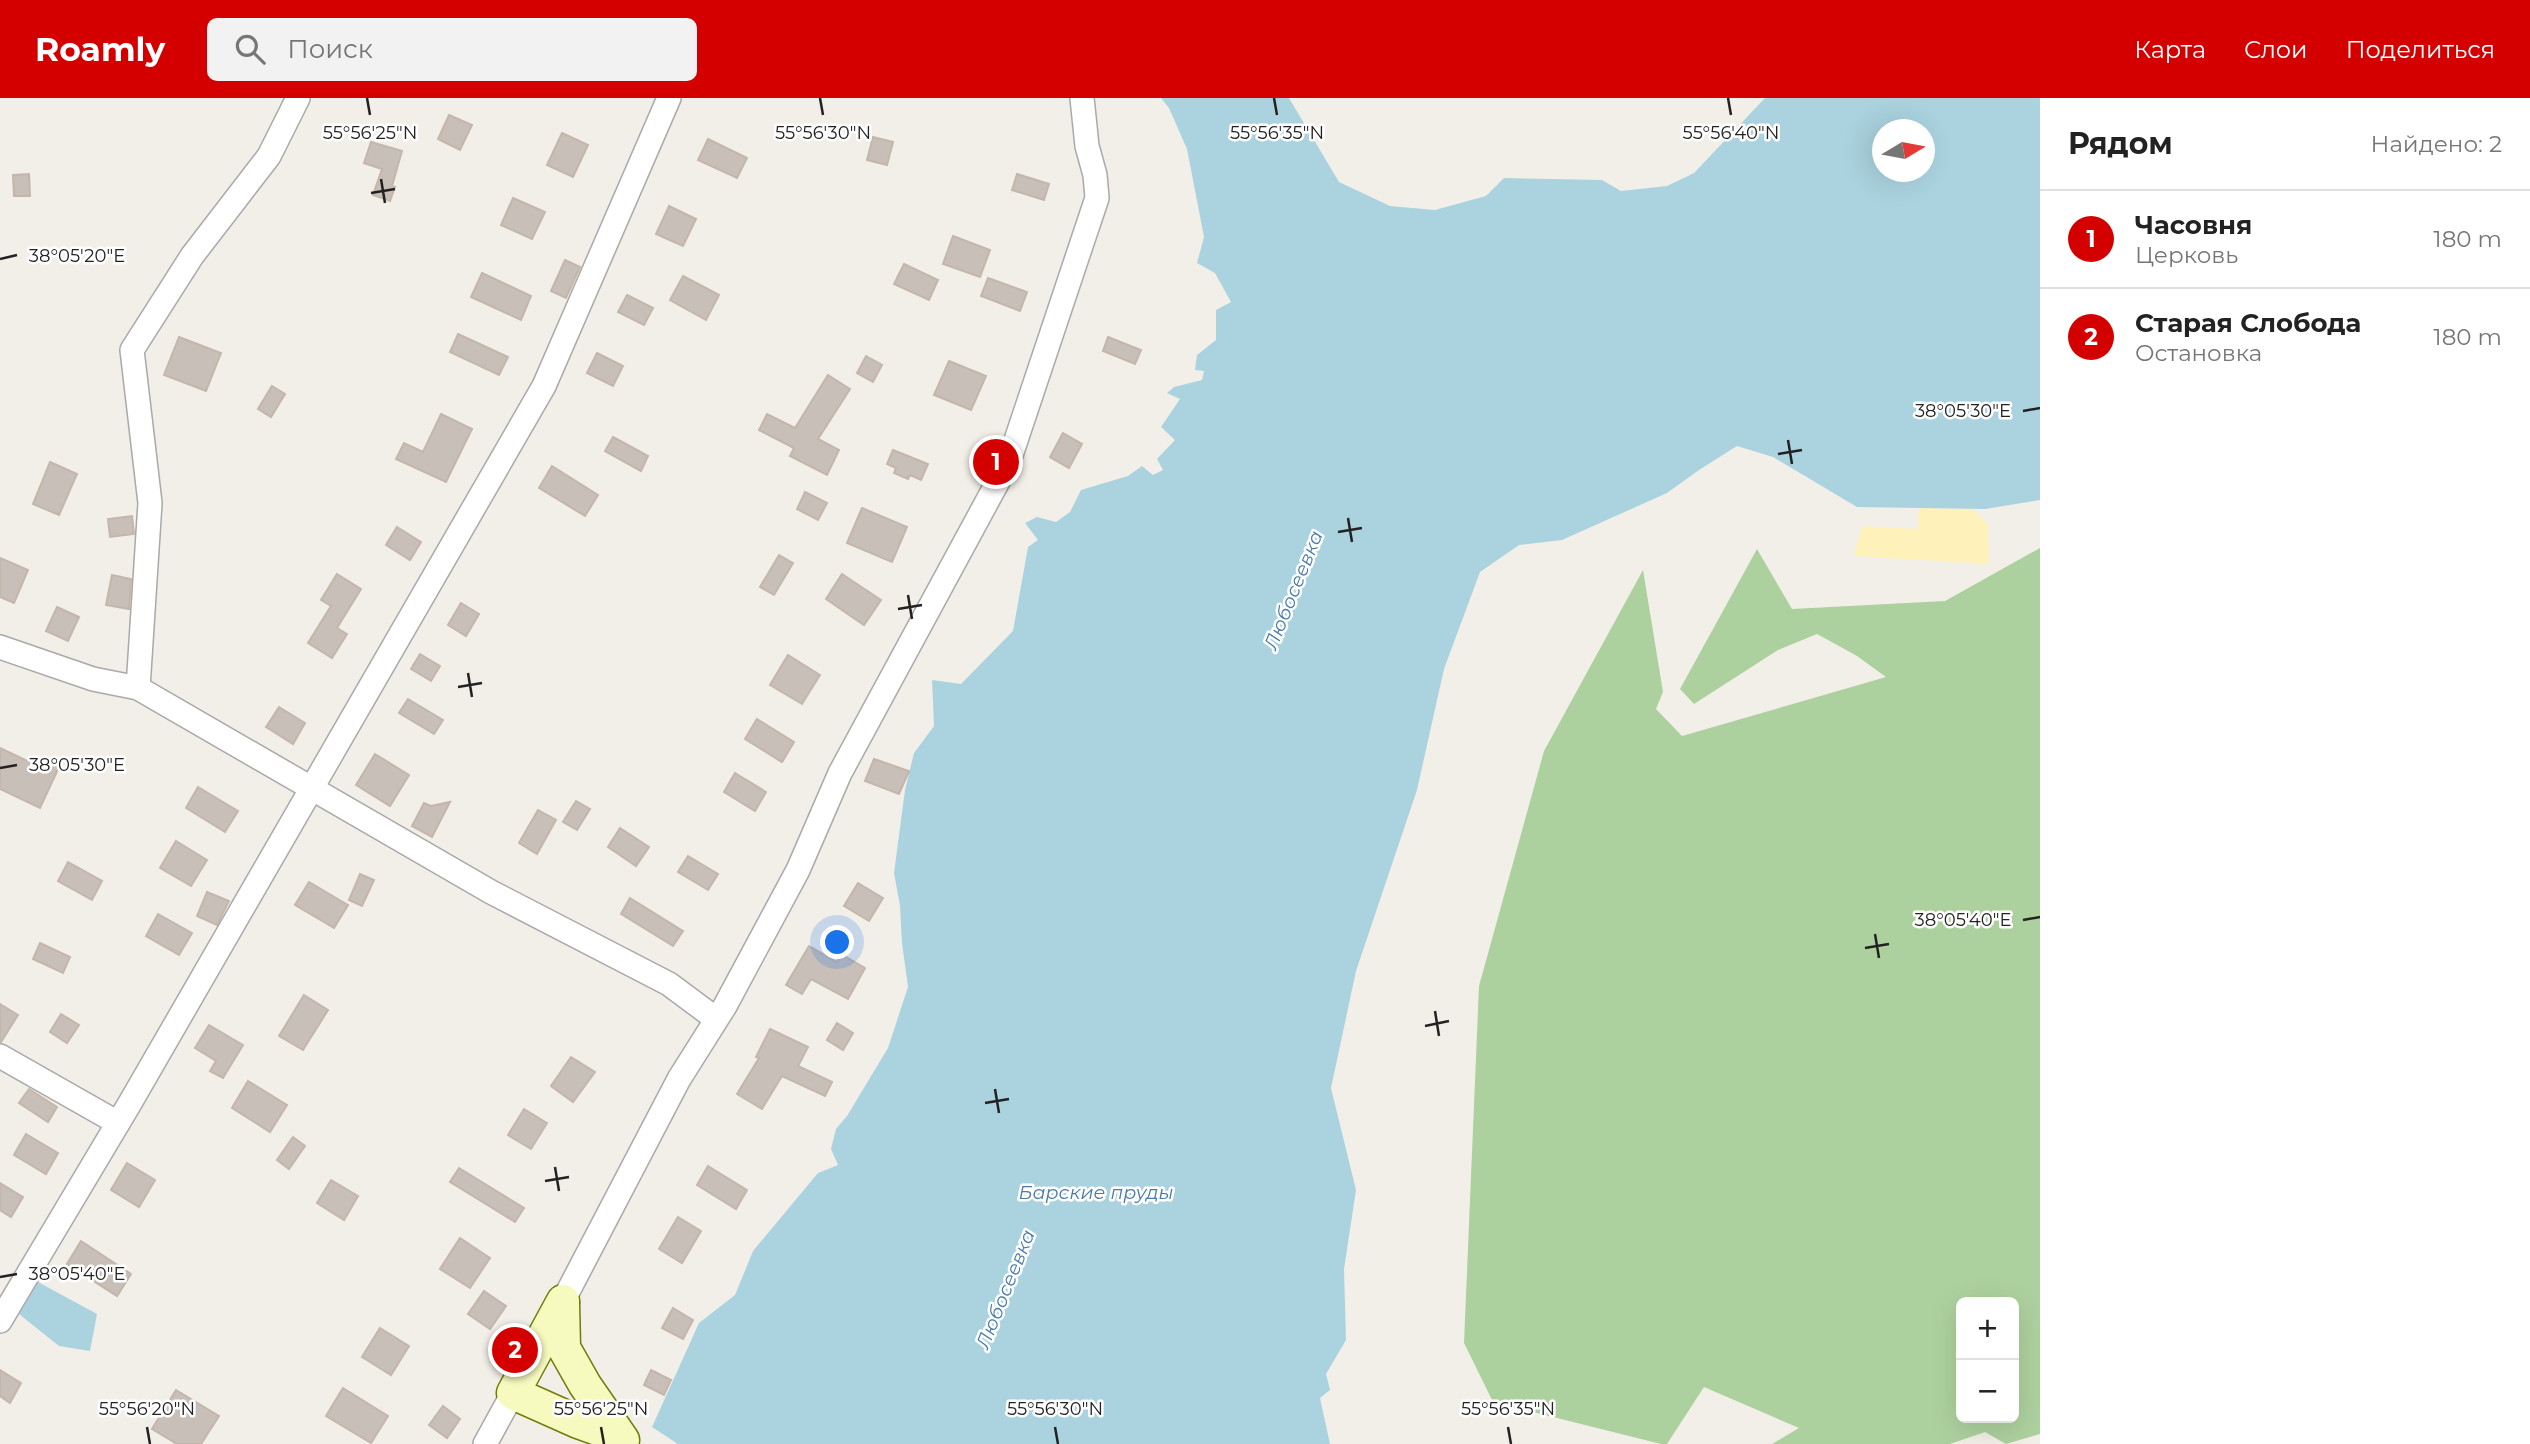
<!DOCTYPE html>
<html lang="ru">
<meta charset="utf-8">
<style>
:root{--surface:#fff;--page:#f2f2f2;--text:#222;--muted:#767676;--line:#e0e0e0;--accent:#d40000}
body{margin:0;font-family:Montserrat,sans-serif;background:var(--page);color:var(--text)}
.controls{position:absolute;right:21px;bottom:21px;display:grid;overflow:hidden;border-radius:10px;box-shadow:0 7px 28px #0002}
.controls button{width:63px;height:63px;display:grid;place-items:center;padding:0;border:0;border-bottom:2px solid var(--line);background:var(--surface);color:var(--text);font:35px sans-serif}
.compass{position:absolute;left:1872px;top:21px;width:63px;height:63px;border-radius:50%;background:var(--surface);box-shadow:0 7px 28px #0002;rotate:80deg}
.you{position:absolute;left:838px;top:845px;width:24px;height:24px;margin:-18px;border:5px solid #fff;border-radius:50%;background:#1a73e8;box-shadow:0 0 0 10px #1a73e833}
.badge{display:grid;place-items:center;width:46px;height:46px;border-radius:50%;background:var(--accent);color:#fff;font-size:23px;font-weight:700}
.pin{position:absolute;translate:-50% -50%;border:4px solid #fff;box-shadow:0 2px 7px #0006}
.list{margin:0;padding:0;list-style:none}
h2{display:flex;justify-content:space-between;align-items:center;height:91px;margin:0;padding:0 28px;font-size:30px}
h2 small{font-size:23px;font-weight:400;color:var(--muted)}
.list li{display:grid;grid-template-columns:46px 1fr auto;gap:21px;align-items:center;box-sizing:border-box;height:98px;padding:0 28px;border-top:2px solid var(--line)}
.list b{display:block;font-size:26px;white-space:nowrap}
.list p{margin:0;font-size:23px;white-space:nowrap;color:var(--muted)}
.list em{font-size:23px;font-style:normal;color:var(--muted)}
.icon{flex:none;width:38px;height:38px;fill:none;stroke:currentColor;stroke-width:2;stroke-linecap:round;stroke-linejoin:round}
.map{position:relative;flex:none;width:2040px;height:1346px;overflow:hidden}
header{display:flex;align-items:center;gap:42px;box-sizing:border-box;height:98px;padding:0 35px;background:var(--accent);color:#fff}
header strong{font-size:33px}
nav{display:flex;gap:38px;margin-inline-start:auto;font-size:24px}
.search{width:490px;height:63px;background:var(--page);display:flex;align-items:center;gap:18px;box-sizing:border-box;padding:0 24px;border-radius:10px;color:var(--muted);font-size:26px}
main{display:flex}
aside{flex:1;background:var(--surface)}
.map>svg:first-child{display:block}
.forest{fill:#add19e;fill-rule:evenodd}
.sand{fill:#fff1ba}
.water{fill:#aad3df;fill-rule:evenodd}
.building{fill:#c7bfb8;stroke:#c4b6ab;stroke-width:2}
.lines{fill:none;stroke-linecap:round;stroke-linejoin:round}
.street-casing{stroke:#a9a9a9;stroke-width:26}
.secondary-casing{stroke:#707d05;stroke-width:35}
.street{stroke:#fff;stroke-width:23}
.secondary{stroke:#f7fabf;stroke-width:32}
.ticks{fill:none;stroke:#222;stroke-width:2.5}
.labels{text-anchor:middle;stroke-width:5;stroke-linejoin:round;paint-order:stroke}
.water-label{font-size:19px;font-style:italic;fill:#4a7aab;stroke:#fff}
.ticks-label{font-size:18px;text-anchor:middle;fill:#222;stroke:#fff;stroke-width:5;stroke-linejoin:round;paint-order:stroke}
</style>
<header>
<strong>Roamly</strong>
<div class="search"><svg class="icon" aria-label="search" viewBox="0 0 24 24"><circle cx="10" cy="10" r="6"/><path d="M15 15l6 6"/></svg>Поиск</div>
<nav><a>Карта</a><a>Слои</a><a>Поделиться</a></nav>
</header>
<main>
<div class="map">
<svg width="2040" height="1346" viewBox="0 0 2040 1346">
<rect width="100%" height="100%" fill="#f2efe9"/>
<!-- forest -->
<path class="forest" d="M2040,450v886l-34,10 -21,-12 -35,12h-178l27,-16 -95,-41 -37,57h-6l-168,-42 -29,-59 15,-357 65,-235 99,-181 20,122 -7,17 26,27 204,-59 -29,-21 -40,-22 -39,16 -84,54 -14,-15 77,-140 35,60 153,-8zM1961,1204h53v116h-53z"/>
<!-- sand -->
<path class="sand" d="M1919,410l54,1 15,16 1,39 -135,-8 8,-30 56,3z"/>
<!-- water -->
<g class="water">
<path d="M1161,0h128l50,84 51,24 45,4 51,-14 18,-18 98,2 19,11 46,-5 27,-13 71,-75h275v402l-55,9 -128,-2 -84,-50 -36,-11 -38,24 -32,23 -105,47 -43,5 -39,27 -36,97 -27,121 -61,181 -25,117 25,102 -12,79 2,71 -20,34 4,16 -10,8 10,46h-652l-26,-17 47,-104 36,-28 18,-44 65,-78 20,-8 -7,-16 5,-20 11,-13 41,-68 20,-61 -6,-44 -2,-37 -6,-33 11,-83 9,-37 20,-27 -2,-46 29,4 52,-53 15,-84 10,-7 -13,-17 12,-6 19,5 14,-10 11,-22 47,-14 14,-10 11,9 10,-5 -6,-11 18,-19 -14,-13 19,-28 -13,-6 7,-6 28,-7 2,-9 -9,-1 2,-15 19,-15v-30l15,-8 -16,-29 -18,-10 7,-26 -17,-88 -18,-41zM1882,32h42v42h-42z"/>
<path d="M38,1184l59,32 -7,37 -31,-5 -40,-32z"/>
</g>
<!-- building -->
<g class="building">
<path d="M449,17l23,10 -12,25 -22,-11z"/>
<path d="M562,35l26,12 -15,32 -26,-12z"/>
<path d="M873,39l20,5 -6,23 -20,-5z"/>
<path d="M708,41l39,19 -10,20 -39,-18z"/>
<path d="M371,44l31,9 -10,35 3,1 -5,14 -17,-6 9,-26 -18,-6z"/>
<path d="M29,76l1,22h-16l-1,-21z"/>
<path d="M1017,76l32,10 -5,16 -32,-10z"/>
<path d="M513,100l32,14 -13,27 -31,-14z"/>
<path d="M669,108l27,13 -13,27 -27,-12z"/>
<path d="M953,138l37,14 -10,27 -37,-13z"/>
<path d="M565,162l15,7 -14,31 -15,-7z"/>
<path d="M904,166l34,16 -9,20 -35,-16z"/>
<path d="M482,175l49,23 -10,24 -50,-23z"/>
<path d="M683,178l36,19 -13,25 -36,-20z"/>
<path d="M988,180l39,14 -7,19 -39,-15z"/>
<path d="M627,197l26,13 -9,17 -26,-13z"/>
<path d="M458,236l50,23 -9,18 -49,-23z"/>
<path d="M179,239l42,16 -15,38 -42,-16z"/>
<path d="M1108,239l33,13 -6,14 -32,-13z"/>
<path d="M597,255l26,13 -10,20 -26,-13z"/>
<path d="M866,258l16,9 -9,17 -16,-9z"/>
<path d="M949,263l37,15 -15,34 -37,-15z"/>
<path d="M828,277l22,14 -32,50 21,11 -12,25 -37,-19 4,-8 -35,-18 8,-16 28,14z"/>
<path d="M272,288l13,8 -14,23 -13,-8z"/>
<path d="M441,316l31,15 -26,53 -50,-23 8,-16 19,9z"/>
<path d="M1063,335l19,11 -13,24 -19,-11z"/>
<path d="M613,339l35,19 -7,15 -36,-20z"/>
<path d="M893,352l35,14 -7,16 -11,-5 -2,4 -14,-6 2,-5 -9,-4z"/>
<path d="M50,364l27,12 -18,41 -26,-11z"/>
<path d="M552,368l46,29 -13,21 -46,-28z"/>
<path d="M805,394l22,11 -9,17 -21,-11z"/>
<path d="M862,410l45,19 -15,35 -45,-19z"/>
<path d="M132,418l2,18 -24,3 -2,-18z"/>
<path d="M397,429l24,15 -11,18 -24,-15z"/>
<path d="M779,457l14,8 -19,32 -14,-8z"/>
<path d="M0,460l28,12 -14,33 -14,-6z"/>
<path d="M337,476l24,15 -24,39 10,6 -15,24 -24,-15 23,-37 -10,-6z"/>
<path d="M842,476l39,26 -17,25 -38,-26z"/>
<path d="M112,477l19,4 -2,30 -23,-4z"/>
<path d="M461,505l18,11 -13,22 -18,-11z"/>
<path d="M57,509l22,10 -11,24 -22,-10z"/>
<path d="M420,556l20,12 -9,15 -20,-12z"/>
<path d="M788,557l32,20 -18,29 -32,-19z"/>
<path d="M408,601l35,21 -9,14 -35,-21z"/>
<path d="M279,609l26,16 -12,21 -27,-17z"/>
<path d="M757,621l37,23 -12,20 -37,-23z"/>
<path d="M0,650l42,20 5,-9 13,6 -20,43 -40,-19z"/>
<path d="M375,656l34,21 -19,31 -34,-21z"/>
<path d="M874,661l35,12 -10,23 -34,-13z"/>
<path d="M735,675l31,19 -11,19 -31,-19z"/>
<path d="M198,689l40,24 -13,21 -39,-24z"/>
<path d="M576,703l14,8 -13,21 -14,-8z"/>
<path d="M450,704l-18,35 -20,-11 12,-23 7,3z"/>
<path d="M538,712l18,10 -19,34 -18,-11z"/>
<path d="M620,730l29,19 -13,19 -28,-19z"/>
<path d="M176,743l31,19 -16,26 -31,-18z"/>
<path d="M688,758l30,18 -10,16 -30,-18z"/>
<path d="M68,764l34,19 -10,19 -34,-19z"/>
<path d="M360,776l14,6 -12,26 -13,-6z"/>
<path d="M309,784l39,23 -14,23 -39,-23z"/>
<path d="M858,785l25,15 -14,23 -25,-15z"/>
<path d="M207,794l22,9 -12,24 -20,-9z"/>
<path d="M630,800l53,33 -10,15 -52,-32z"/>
<path d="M158,816l34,19 -13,22 -33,-19z"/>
<path d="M40,845l30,14 -7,16 -30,-14z"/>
<path d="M809,848l28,16 4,-8 24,14 -17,31 -37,-20 -9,15 -16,-9z"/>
<path d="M304,897l24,15 -25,40 -24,-14z"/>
<path d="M0,906l18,11 -17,27h-1z"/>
<path d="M61,916l18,11 -12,18 -17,-11z"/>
<path d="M837,925l16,10 -10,17 -16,-10z"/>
<path d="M209,927l34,20 -20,33 -13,-7 6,-10 -21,-13z"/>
<path d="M770,931l38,18 -10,19 34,16 -7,14 -43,-20 -20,33 -25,-15 22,-36 -3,-1z"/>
<path d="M571,959l24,15 -22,30 -22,-16z"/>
<path d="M248,983l39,24 -17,27 -38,-24z"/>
<path d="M29,991l28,18 -9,15 -29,-19z"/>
<path d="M524,1011l23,14 -16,26 -23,-14z"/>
<path d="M26,1036l32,19 -12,21 -32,-19z"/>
<path d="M293,1039l12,9 -16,23 -12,-9z"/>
<path d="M127,1065l28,17 -16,27 -28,-17z"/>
<path d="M708,1068l39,24 -11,19 -39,-24z"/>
<path d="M459,1070l65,40 -9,14 -65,-40z"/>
<path d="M331,1082l27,16 -14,24 -27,-17z"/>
<path d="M0,1085l23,14 -12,20 -11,-7z"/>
<path d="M678,1119l23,14 -19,32 -23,-14z"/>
<path d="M460,1140l30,20 -20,30 -30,-19z"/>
<path d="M81,1143l50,33 -14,22 -50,-32z"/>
<path d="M484,1193l22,15 -16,23 -22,-15z"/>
<path d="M673,1210l20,12 -10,19 -21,-11z"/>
<path d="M380,1230l29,18 -18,29 -29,-18z"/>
<path d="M0,1272l21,13 -11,20 -10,-7z"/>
<path d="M651,1272l20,10 -7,15 -20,-10z"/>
<path d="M343,1290l45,28 -17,27 -45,-27z"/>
<path d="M176,1292l43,26 -18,28h-24l-25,-15z"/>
<path d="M443,1308l17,13 -13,19 -18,-13z"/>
</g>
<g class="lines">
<defs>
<g id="street">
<path d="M0,549l93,32 45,9 353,204 178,92 47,35"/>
<path d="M138,590l12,-185 -18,-153 60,-94 77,-100 29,-58"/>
<path d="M0,958l118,67"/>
<path d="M563,1203l116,-222 46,-73 73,-136 42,-97 169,-312 88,-263 -2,-23 -8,-29 -5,-48"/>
<path d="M0,1223l130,-218 414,-717 125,-288"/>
<path d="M485,1346l28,-51"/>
</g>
<g id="secondary">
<path d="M563,1203l-50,92 65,29 42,15"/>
<path d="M563,1205l1,45 21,37 38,55"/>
</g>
</defs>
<!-- street casing -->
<use href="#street" class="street-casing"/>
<!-- secondary casing -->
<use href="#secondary" class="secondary-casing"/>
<!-- street -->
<use href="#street" class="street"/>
<!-- secondary -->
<use href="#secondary" class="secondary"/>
</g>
<!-- ticks -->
<path class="ticks" d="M367,0l3,17M820,0l3,17M1274,0l3,17M1728,0l3,17M381,81l4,24M371,95l24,-4M0,161l17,-4M2023,313l17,-3M1788,342l4,24M1778,356l24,-4M1348,420l4,24M1338,434l24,-4M908,497l4,24M898,511l24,-4M468,575l4,24M458,589l24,-4M0,670l17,-3M2023,822l17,-3M1875,836l4,24M1865,850l24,-4M1435,913l4,25M1425,928l24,-5M995,991l4,24M985,1005l24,-4M555,1069l4,24M545,1083l24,-4M0,1179l17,-3M147,1329l3,17M601,1329l3,17M1055,1329l3,17M1508,1329l3,17"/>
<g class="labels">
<!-- water labels -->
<g class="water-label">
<text transform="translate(1293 492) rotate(-68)" y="7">Любосеевка</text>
<text x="1096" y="1101">Барские пруды</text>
<text transform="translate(1005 1191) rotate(-68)" y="7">Любосеевка</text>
</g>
</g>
<g class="ticks-label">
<text x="370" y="41">55°56'25"N</text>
<text x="823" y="41">55°56'30"N</text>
<text x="1277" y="41">55°56'35"N</text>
<text x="1731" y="41">55°56'40"N</text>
<text x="77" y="164">38°05'20"E</text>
<text x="1963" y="319">38°05'30"E</text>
<text x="77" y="673">38°05'30"E</text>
<text x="1963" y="828">38°05'40"E</text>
<text x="77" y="1182">38°05'40"E</text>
<text x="147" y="1317">55°56'20"N</text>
<text x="601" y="1317">55°56'25"N</text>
<text x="1055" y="1317">55°56'30"N</text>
<text x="1508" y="1317">55°56'35"N</text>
</g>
</svg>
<div class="controls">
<button>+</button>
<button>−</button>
</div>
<svg class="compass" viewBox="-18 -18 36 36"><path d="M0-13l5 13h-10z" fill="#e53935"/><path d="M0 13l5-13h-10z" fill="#767676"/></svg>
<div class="you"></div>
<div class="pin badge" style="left:996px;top:364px">1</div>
<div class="pin badge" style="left:515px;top:1252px">2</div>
</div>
<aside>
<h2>Рядом<small>Найдено: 2</small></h2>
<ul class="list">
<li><span class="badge">1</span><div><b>Часовня</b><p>Церковь</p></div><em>180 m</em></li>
<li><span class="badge">2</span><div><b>Старая Слобода</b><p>Остановка</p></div><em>180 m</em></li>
</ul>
</aside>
</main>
